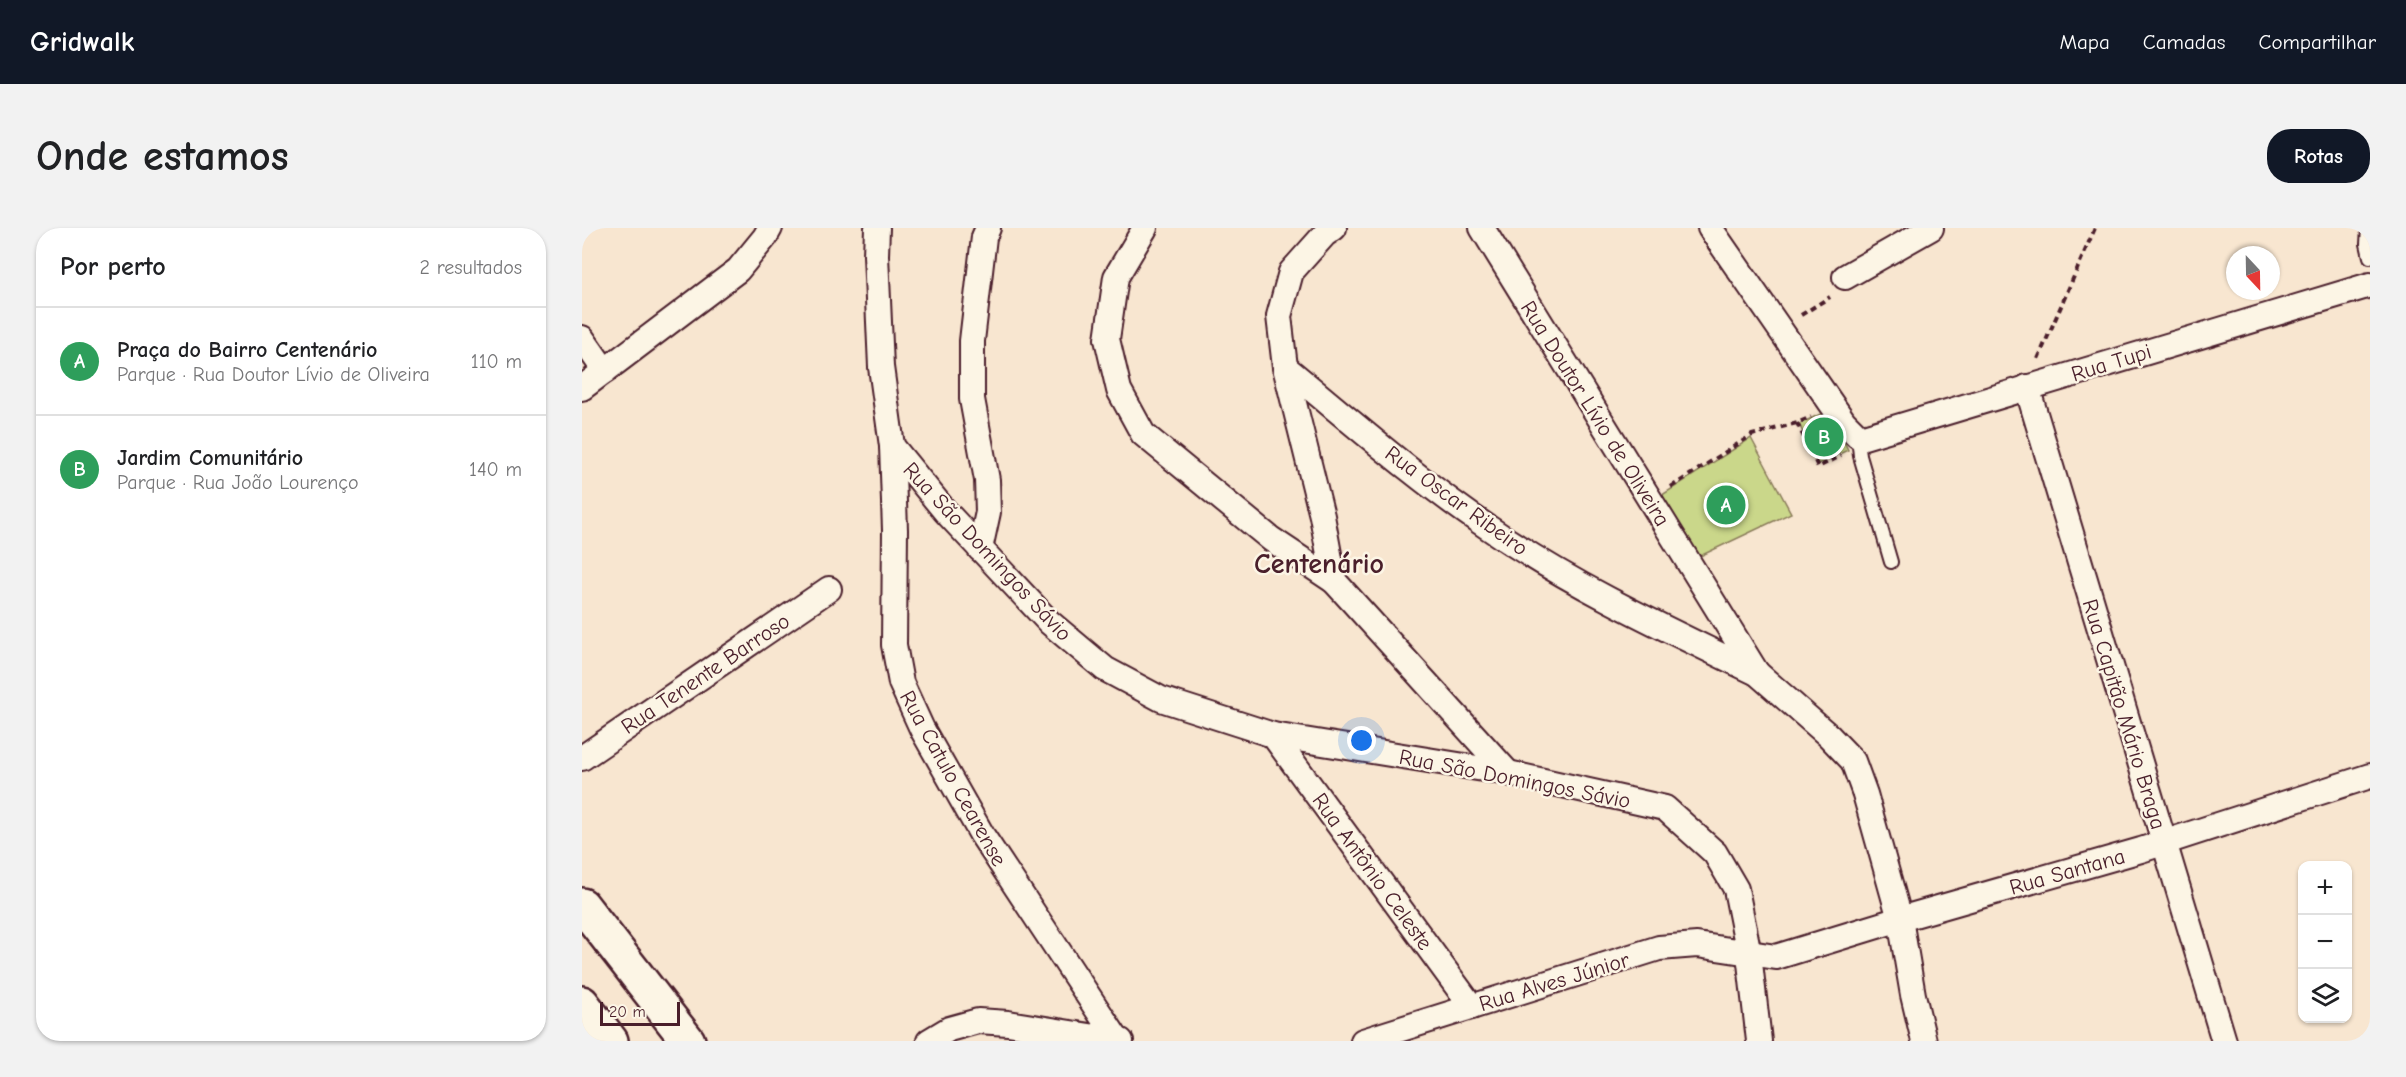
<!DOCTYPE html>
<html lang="pt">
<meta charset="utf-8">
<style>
:root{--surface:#fff;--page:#f2f2f2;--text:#202124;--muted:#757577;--line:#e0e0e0;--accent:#111827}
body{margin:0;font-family:"Comic Neue",sans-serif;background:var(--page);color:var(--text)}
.controls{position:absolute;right:18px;bottom:18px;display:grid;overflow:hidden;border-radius:12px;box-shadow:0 2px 4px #0004}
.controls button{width:54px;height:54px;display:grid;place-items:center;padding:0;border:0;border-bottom:2px solid var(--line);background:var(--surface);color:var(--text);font:30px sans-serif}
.compass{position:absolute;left:1644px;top:18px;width:54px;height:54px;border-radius:50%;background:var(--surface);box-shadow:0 2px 4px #0004;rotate:158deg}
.scale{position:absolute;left:18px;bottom:15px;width:80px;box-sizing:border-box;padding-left:6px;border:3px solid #4a1f2b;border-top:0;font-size:16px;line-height:21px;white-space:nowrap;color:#4a1f2b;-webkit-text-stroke:4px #fcf5e5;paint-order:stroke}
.you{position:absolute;left:780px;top:513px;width:21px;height:21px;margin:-15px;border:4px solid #fff;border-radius:50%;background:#1a73e8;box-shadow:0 0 0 9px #1a73e833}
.badge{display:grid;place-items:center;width:39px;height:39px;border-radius:50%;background:var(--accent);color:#fff;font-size:20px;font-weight:700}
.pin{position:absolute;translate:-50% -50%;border:3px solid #fff;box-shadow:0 2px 6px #0006}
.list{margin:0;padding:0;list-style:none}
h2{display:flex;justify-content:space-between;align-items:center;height:78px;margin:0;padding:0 24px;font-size:26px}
h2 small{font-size:20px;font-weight:400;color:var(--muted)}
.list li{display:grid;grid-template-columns:39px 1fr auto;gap:18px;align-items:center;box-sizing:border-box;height:108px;padding:0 24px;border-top:2px solid var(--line)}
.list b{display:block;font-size:22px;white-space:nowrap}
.list p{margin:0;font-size:20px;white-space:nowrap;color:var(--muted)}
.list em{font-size:20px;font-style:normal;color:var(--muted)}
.icon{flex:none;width:33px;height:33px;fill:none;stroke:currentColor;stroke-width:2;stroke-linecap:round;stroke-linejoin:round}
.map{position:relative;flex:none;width:1788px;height:813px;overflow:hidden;border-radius:24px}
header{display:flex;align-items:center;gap:36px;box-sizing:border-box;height:84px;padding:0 30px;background:var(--accent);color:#fff}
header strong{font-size:28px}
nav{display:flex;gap:33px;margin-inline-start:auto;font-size:21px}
.intro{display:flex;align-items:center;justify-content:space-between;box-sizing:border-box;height:144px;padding:0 36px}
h1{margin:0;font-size:42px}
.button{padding:15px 27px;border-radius:24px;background:var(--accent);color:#fff;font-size:21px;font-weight:700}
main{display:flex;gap:36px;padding:0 36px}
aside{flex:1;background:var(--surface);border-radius:24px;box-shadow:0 2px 4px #0004}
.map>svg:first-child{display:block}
.green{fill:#cad78a;stroke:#8a7b5a;stroke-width:1.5}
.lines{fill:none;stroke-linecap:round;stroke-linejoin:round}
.service-casing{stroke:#4a1f2b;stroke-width:16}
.minor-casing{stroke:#4a1f2b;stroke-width:28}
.primary-casing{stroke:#4a1f2b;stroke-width:38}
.path{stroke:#4a1f2b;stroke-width:4;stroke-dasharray:6 4.5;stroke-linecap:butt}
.service{stroke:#fcf5e5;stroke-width:12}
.minor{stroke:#fcf5e5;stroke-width:24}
.primary{stroke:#fcf5e5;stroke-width:33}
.labels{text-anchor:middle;stroke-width:5;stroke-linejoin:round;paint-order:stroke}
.street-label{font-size:22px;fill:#4a1f2b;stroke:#fcf5e5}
.district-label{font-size:28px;font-weight:bold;fill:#4a1f2b;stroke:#fcf5e5}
</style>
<header>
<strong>Gridwalk</strong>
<nav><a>Mapa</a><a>Camadas</a><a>Compartilhar</a></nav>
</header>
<div class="intro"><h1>Onde estamos</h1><a class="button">Rotas</a></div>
<main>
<aside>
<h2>Por perto<small>2 resultados</small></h2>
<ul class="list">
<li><span class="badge" style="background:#2e9e5b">A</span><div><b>Praça do Bairro Centenário</b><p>Parque · Rua Doutor Lívio de Oliveira</p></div><em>110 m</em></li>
<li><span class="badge" style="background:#2e9e5b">B</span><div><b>Jardim Comunitário</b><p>Parque · Rua João Lourenço</p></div><em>140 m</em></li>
</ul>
</aside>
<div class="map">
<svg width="1788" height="813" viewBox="0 0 1788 813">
<rect width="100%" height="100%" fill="#f8e6d0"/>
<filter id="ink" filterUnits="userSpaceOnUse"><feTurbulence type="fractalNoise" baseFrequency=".0167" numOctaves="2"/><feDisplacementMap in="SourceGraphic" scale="12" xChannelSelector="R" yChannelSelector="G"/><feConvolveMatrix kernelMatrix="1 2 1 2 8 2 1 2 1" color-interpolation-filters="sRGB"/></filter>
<g filter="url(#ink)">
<!-- green -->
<g class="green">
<path d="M1247,182l19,40 -30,14 -19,-40z"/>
<path d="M1169,210l40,75 -93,44 -39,-60z"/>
</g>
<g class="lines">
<defs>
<g id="service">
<path d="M1786,0l-1,16 3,13"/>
<path d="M1276,208l2,20 31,106"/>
</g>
<g id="minor">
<path d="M295,0l-1,27 5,112 11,79 53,65 104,111 56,47 56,30 112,36 235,38 157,35 50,45 21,36 13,65 10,87"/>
<path d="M563,0l-29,49 -9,62 12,51 24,44 128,105 63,42 174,192"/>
<path d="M752,0l-9,6 -34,38 -12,44 6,51 37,149 12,65"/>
<path d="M1128,0l134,194 14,14 6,1 506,-152"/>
<path d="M1263,49l86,-49"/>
<path d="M0,110l23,33"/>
<path d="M703,139c66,54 134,114 204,161 84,58 177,101 268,145l-275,-445"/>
<path d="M1445,159l197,654"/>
<path d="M0,160l156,-118 27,-33 5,-9"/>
<path d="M310,218l3,84 -1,115 7,38 21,46 60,106 136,206"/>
<path d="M398,321l8,-37 -1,-32 -15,-81v-58l12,-104 4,-9"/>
<path d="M1175,445l72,63 24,25 12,33 35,125 13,76 11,46"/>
<path d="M691,507l199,272"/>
<path d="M0,530l247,-169"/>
<path d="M347,813l20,-12 29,-8 30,2 113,18"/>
<path d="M781,813l296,-93 38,-3 79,12 124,-38 241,-69 229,-74"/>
</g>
<g id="primary">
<path d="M0,677l106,136"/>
<path d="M0,775l29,38"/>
</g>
</defs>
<!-- service casing -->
<use href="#service" class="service-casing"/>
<!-- minor casing -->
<use href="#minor" class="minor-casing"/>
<!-- primary casing -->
<use href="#primary" class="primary-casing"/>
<!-- path -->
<g class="path">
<path d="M1219,87l29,-18"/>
<path d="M1456,131l57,-131"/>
<path d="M1215,195l21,44 23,-11"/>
<path d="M1089,259l81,-52 45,-12 14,-6"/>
</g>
<!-- service -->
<use href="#service" class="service"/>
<!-- minor -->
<use href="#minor" class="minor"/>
<!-- primary -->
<use href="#primary" class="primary"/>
</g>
</g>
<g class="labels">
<!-- street labels -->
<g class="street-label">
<text transform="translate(1529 134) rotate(-17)" y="8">Rua Tupi</text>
<text transform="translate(1014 185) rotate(58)" y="8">Rua Doutor Lívio de Oliveira</text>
<text transform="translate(875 272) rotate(36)" y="8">Rua Oscar Ribeiro</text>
<text transform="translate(406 323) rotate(47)" y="8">Rua São Domingos Sávio</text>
<text transform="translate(123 445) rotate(-34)" y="8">Rua Tenente Barroso</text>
<text transform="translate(1543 486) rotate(73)" y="8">Rua Capitão Mário Braga</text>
<text transform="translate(372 550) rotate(61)" y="8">Rua Catulo Cearense</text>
<text transform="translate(933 550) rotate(11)" y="8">Rua São Domingos Sávio</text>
<text transform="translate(791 643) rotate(54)" y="8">Rua Antônio Celeste</text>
<text transform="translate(1485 643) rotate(-16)" y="8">Rua Santana</text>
<text transform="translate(972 753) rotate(-17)" y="8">Rua Alves Júnior</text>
</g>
<!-- district labels -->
<g class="district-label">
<text x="737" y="345">Centenário</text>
</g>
</g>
</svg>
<div class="controls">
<button>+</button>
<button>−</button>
<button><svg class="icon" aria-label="layers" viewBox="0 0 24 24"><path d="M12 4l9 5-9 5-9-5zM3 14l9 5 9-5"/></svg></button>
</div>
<svg class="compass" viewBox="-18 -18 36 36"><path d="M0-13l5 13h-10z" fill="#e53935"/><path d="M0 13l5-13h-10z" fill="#757577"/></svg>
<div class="scale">20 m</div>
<div class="you"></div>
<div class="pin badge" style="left:1144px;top:277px;background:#2e9e5b">A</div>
<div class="pin badge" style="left:1242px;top:209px;background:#2e9e5b">B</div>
</div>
</main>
